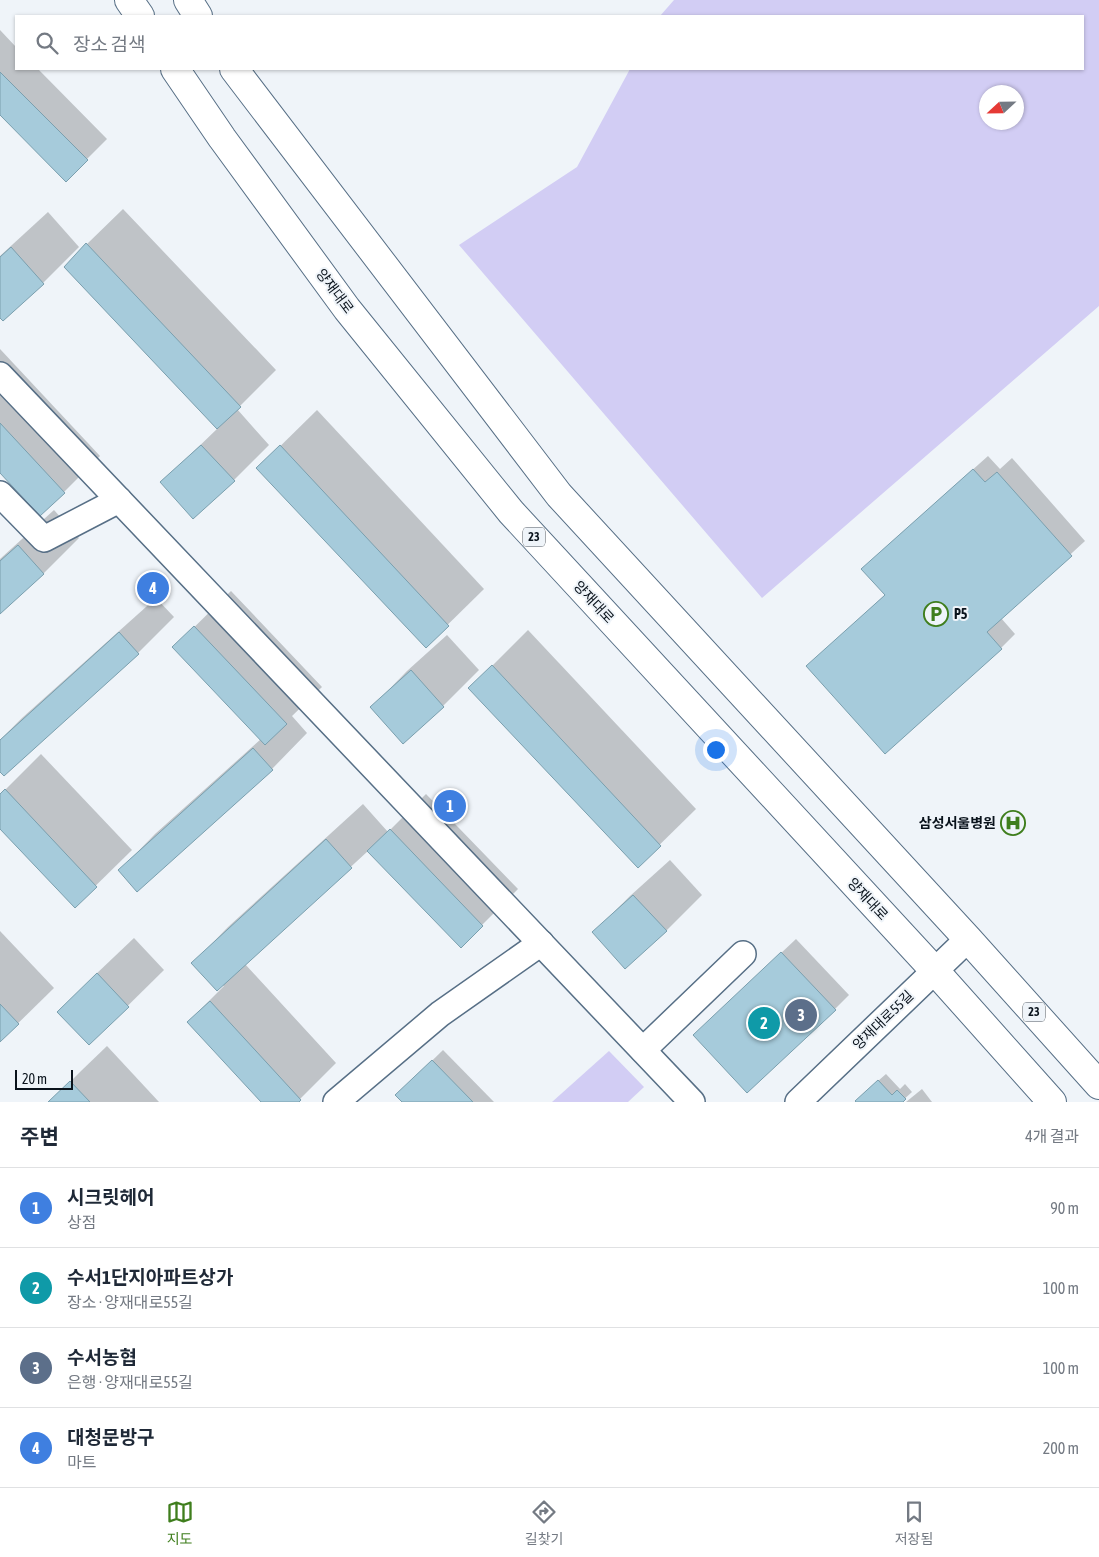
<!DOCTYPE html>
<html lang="ko">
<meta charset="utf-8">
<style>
:root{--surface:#fff;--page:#f6f6f7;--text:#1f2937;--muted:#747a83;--line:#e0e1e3;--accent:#3f7e1d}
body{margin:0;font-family:"Asap Condensed","Noto Sans KR",sans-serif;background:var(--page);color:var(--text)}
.compass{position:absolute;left:979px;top:85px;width:45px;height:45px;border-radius:50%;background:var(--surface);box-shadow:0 1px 4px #0004;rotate:248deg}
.scale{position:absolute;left:15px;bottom:12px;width:58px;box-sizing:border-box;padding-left:5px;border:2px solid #0a131c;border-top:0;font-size:14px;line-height:18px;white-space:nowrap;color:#0a131c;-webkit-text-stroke:4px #eff4f9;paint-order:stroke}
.you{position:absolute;left:715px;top:749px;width:18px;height:18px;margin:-12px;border:4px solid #fff;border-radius:50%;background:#1a73e8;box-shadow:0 0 0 8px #1a73e833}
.badge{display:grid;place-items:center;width:32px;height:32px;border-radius:50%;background:var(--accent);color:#fff;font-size:16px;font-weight:700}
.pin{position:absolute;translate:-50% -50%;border:2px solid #fff;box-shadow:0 1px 5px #0006}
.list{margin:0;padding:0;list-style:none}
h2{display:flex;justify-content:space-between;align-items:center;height:65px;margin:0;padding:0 20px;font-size:21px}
h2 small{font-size:16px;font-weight:400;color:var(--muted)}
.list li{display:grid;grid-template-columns:32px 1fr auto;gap:15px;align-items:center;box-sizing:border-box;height:80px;padding:0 20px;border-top:1px solid var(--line)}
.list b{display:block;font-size:19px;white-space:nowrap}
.list p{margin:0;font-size:16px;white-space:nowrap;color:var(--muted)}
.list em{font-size:16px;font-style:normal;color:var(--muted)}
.icon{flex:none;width:28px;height:28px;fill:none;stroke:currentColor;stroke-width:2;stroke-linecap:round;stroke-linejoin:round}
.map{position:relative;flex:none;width:1099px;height:1102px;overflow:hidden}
.search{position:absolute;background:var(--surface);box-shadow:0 1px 4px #0004;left:15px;right:15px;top:15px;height:55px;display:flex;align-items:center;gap:12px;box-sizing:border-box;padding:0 18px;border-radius:0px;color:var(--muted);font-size:19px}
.sheet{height:385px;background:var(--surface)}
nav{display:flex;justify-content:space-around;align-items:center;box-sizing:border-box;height:70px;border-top:1px solid var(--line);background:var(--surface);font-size:14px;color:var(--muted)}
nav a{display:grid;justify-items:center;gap:2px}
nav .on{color:var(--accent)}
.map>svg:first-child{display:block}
.green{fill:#d2cdf4;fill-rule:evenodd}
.shadow{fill:#0003}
.building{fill:#a6cbdb;stroke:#7a9fae}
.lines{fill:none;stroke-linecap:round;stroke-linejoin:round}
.minor-casing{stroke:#576f86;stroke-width:28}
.major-casing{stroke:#576f86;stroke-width:30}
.minor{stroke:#fff;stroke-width:25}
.major{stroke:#fff;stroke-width:28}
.labels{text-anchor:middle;stroke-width:4;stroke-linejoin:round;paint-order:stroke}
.shield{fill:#eff4f9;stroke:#4f565e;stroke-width:1}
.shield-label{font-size:12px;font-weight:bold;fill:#0a131c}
.street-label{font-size:14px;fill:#0a131c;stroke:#eff4f9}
.poi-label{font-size:14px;font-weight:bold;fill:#0a131c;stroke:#eff4f9;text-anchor:start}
</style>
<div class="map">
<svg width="1099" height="1102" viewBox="0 0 1099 1102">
<rect width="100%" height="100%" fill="#eff4f9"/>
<!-- green -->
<g class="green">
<path d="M674,0h425v306l-337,292 -303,-353 118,-78 53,-98h453v-53h-423zM986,92h30v30h-30z"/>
<path d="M609,1051l35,36 -16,15h-76z"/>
</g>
<!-- shadow -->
<g class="shadow">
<path d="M0,30l16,17v22h22l69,70 -41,41 -66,-66z"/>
<path d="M123,209l153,161 -39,39 32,36 -35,35 -72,2 56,-54 -131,-184z"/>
<path d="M48,212l31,35 -36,36 -43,33v-60z"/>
<path d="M0,349l100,107 -36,36 -64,-21z"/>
<path d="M317,410l167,179 -58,57 -168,-178z"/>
<path d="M988,456l12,13 12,-11 73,83 -84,77 14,16 -14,14 -193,18 78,-72 -9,-39z"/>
<path d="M54,510l25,28 -36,36 -43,38v-53z"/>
<path d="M231,591l91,96 -30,29 15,17 -35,36 -152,101 35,-36 106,-95 -87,-92z"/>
<path d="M156,598l18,19 -36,36 -138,117v-30l22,-22z"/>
<path d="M528,630l168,179 -58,57 -168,-178z"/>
<path d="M447,635l32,35 -36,36 -40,36 -31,-35 35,-36z"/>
<path d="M41,754l91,96 -57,56 -75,-79v-32z"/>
<path d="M426,794l92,95 -57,57 -93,-95 -123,113 91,99 -39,39 -109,-80 36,-36 -31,-23 35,-36 135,-123 25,28z"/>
<path d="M670,860l32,35 -36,36 -72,1 36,-36z"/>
<path d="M0,931l54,57 -54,53z"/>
<path d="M134,938l30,32 -75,74 5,-68z"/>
<path d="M796,939l53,56 -14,14 -126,12z"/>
<path d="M107,1046l52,56h-109l31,-31z"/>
<path d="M443,1050l51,52h-90l-7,-7z"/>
<path d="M886,1074l14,15 5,-5 7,8 -11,10 -38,-8z"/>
<path d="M922,1089l10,13h-26z"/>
</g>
<!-- building -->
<g class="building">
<path d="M0,72l88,88 -22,22 -66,-67z"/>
<path d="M86,243l155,164 -24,22 -153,-162z"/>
<path d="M11,247l33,37 -41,37 -3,-3v-61z"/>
<path d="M0,423l65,70 -25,23 -40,-43z"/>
<path d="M201,445l34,36 -42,38 -33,-37z"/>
<path d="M280,445l169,181 -23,22 -170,-180z"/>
<path d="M973,469l12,13 12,-10 75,84 -85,76 15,17 -117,105 -79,-88 79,-71 -24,-26z"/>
<path d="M18,545l26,29 -44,40v-53z"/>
<path d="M194,626l93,98 -22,21 -93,-98z"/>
<path d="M119,632l20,22 -135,122 -4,-4v-32z"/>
<path d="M492,665l169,181 -23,22 -170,-180z"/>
<path d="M411,670l33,37 -41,37 -33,-37z"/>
<path d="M253,748l20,22 -136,122 -19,-22z"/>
<path d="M5,789l92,98 -22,21 -75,-79v-35z"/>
<path d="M390,829l93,97 -22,22 -94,-97z"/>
<path d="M326,839l26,29 -135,123 -26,-28z"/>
<path d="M633,895l34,36 -42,38 -33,-37z"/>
<path d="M781,952l55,58 -89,83 -54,-58z"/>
<path d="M97,973l32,34 -40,38 -32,-33z"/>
<path d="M210,1001l91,99 -2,2h-38l-74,-80z"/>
<path d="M0,1004l19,20 -19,18z"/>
<path d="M432,1060l41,42h-71l-7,-7z"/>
<path d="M878,1080l14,15 5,-5 9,9 -3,3h-47l-1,-1z"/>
<path d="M70,1081l20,21h-42z"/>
</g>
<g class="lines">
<defs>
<g id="minor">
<path d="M0,375l692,727"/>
<path d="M0,494l44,45 75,-39"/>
<path d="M643,1050l100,-96"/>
<path d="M336,1102l104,-88 101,-71"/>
<path d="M798,1102l170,-163"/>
</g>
<g id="major">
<path d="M129,0l11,16"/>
<path d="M188,0l10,16"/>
<path d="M175,69l47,69 125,171 164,203 424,459 117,131"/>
<path d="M234,69l325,426 409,444 131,146"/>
</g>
</defs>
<!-- minor casing -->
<use href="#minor" class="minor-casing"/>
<!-- major casing -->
<use href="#major" class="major-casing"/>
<!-- minor -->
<use href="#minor" class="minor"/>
<!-- major -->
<use href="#major" class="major"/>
</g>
<!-- icons -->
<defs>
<symbol id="parking-ring" viewBox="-11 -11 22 22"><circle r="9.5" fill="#eff4f9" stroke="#3f7e1d" stroke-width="1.5"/><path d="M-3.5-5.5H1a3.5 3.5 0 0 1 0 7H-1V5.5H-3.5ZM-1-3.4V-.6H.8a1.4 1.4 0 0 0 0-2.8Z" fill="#3f7e1d"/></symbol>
<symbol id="hospital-ring" viewBox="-11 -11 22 22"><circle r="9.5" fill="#eff4f9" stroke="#3f7e1d" stroke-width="1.5"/><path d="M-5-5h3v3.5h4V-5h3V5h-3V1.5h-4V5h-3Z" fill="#3f7e1d"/></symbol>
</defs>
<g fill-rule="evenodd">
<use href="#parking-ring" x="922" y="600" width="28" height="28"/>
<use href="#hospital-ring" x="999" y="809" width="28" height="28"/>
</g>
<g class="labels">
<!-- shield labels -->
<g class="shield">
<rect x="523" y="527.5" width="22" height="19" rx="4"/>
<rect x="1023" y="1002.5" width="22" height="19" rx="4"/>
</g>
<g class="shield-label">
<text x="534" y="541">23</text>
<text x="1034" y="1016">23</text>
</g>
<!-- street labels -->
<g class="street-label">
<text transform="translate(335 291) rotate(53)" y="5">양재대로</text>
<text transform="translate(594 602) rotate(47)" y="5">양재대로</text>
<text transform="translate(868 899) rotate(47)" y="5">양재대로</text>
<text transform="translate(883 1020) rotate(-44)" y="5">양재대로55길</text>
</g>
<!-- poi labels -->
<g class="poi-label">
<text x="954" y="619">P5</text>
<text x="996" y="828" text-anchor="end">삼성서울병원</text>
</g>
</g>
</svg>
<svg class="compass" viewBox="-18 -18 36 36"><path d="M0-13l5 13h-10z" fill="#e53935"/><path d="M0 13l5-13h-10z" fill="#747a83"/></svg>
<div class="scale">20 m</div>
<div class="you"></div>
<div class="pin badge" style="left:450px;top:806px;background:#3f7fe0">1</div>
<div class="pin badge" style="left:764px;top:1023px;background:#0f9aa8">2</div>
<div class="pin badge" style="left:801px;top:1015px;background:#5c6f8a">3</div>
<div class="pin badge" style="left:153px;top:588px;background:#3f7fe0">4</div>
<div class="search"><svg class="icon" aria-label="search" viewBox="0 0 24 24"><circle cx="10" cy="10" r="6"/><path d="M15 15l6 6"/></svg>장소 검색</div>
</div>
<section class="sheet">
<h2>주변<small>4개 결과</small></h2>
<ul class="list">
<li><span class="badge" style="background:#3f7fe0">1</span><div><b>시크릿헤어</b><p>상점</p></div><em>90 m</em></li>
<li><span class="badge" style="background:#0f9aa8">2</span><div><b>수서1단지아파트상가</b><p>장소 · 양재대로55길</p></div><em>100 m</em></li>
<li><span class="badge" style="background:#5c6f8a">3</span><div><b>수서농협</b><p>은행 · 양재대로55길</p></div><em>100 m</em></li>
<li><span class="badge" style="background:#3f7fe0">4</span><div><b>대청문방구</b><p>마트</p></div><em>200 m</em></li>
</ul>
</section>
<nav>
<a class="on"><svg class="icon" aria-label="map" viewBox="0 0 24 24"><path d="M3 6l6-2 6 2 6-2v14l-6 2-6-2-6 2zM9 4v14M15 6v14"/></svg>지도</a>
<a><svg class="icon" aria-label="directions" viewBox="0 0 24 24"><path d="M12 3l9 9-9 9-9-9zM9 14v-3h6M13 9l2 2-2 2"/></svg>길찾기</a>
<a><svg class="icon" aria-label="saved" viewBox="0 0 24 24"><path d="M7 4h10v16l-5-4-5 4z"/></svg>저장됨</a>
</nav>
